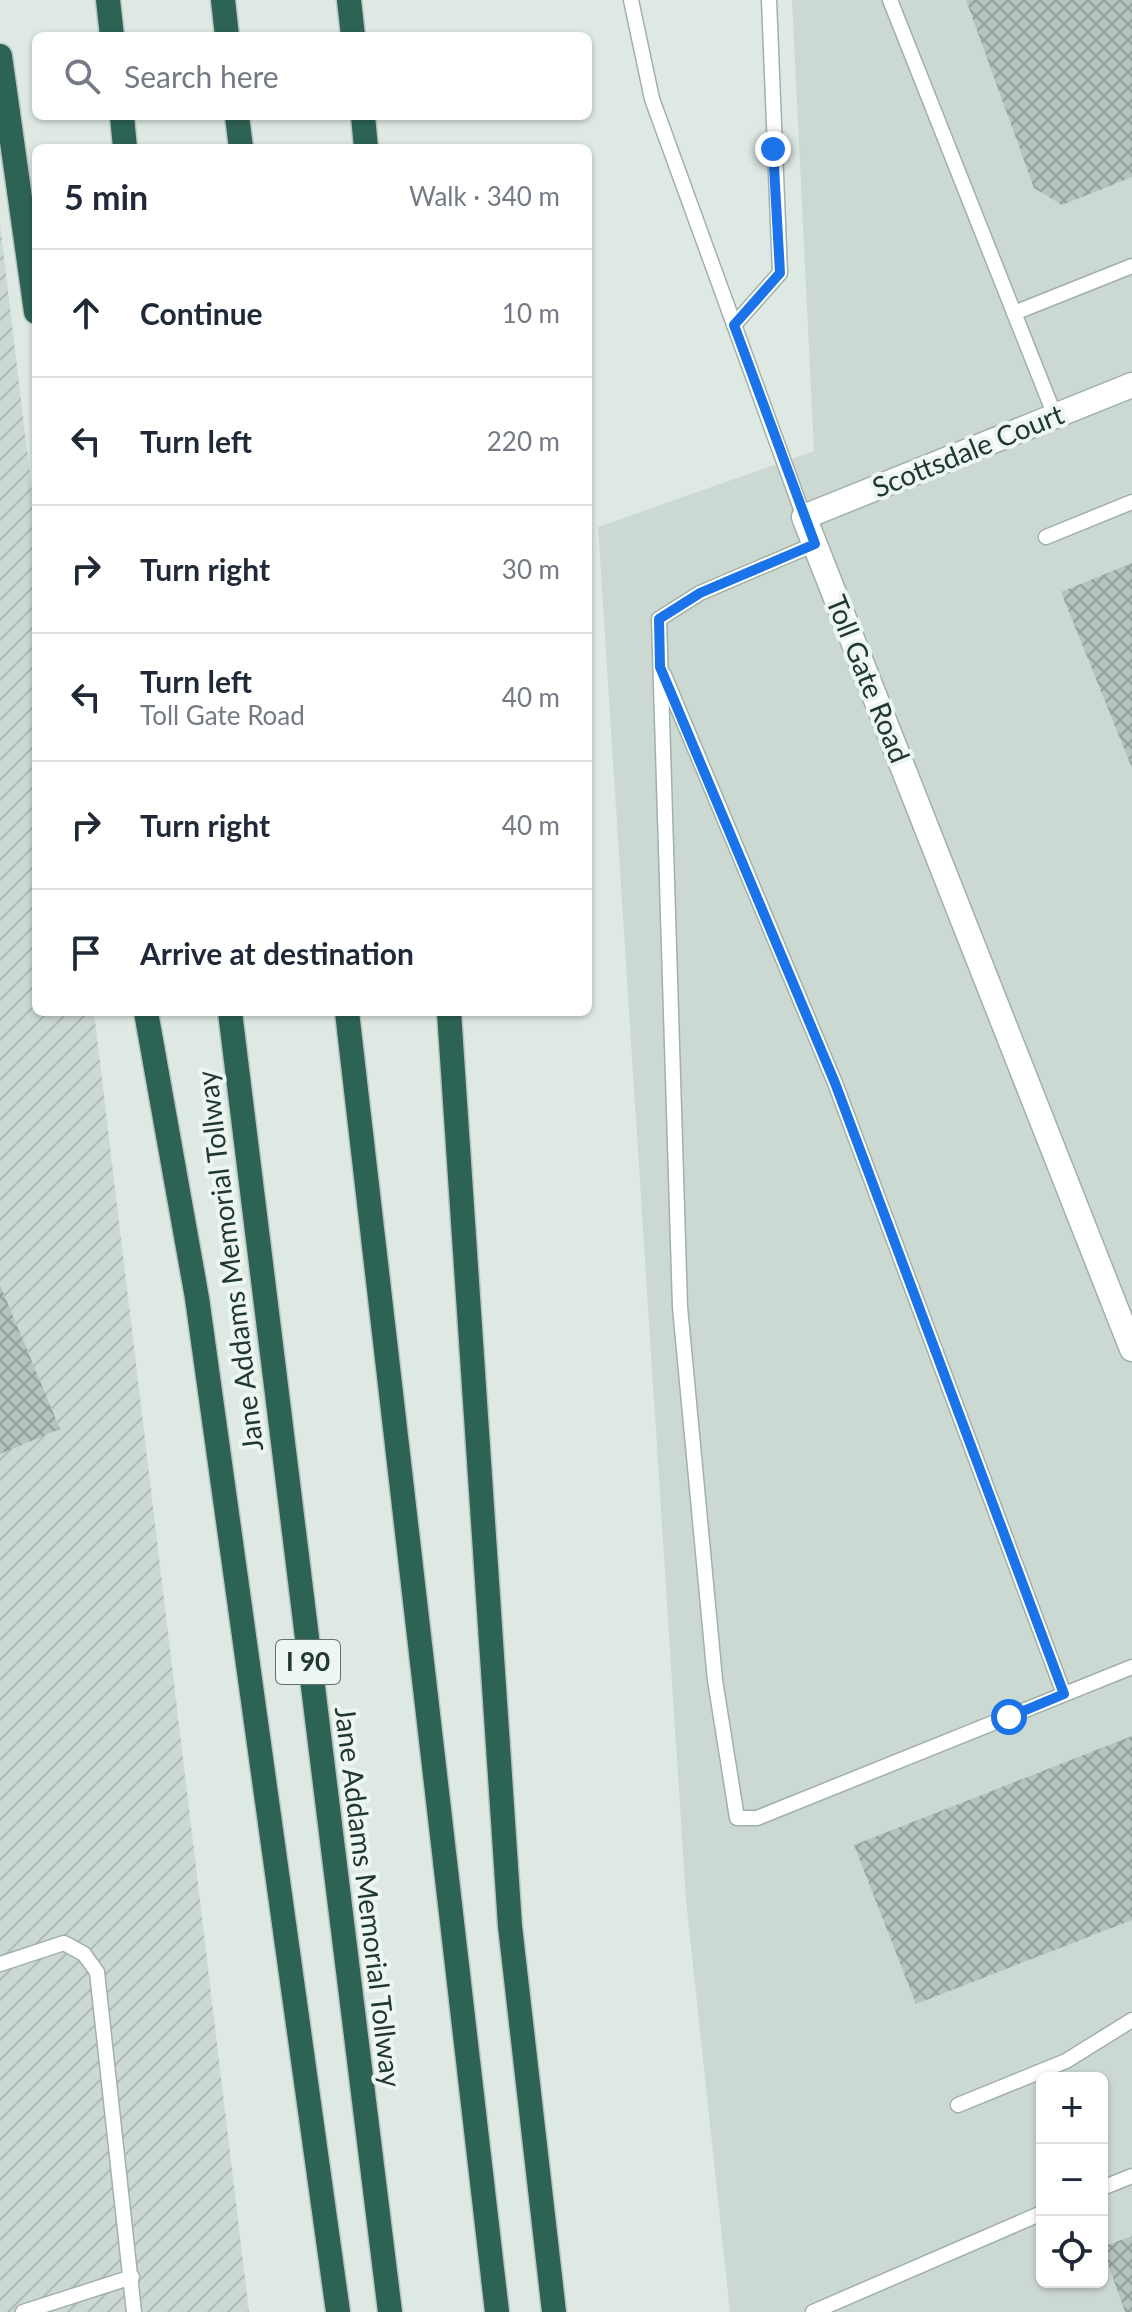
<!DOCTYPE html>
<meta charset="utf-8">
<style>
:root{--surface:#fff;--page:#f2f2f3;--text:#1f2937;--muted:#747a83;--line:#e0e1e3}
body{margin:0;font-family:Lato,sans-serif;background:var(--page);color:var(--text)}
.controls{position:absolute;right:24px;bottom:24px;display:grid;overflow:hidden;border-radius:12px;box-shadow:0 2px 6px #0004}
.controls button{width:72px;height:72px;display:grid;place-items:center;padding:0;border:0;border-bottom:2px solid var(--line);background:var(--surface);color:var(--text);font:40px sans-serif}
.stop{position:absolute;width:24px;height:24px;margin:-18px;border:6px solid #1a73e8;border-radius:50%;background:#fff}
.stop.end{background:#1a73e8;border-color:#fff;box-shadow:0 2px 8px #0008}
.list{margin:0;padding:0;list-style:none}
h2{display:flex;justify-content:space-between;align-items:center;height:104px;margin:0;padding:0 32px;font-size:34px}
h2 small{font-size:26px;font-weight:400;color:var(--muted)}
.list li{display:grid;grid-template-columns:52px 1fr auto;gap:24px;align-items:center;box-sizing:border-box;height:128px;padding:0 32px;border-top:2px solid var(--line)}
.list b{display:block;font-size:30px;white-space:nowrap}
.list p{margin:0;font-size:26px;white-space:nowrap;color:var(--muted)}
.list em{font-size:26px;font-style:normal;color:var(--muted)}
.icon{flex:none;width:44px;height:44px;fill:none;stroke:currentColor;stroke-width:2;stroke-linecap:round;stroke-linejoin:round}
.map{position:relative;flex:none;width:1132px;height:2312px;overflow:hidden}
.search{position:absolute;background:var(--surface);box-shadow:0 2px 6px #0004;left:32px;top:32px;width:560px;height:88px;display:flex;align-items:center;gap:20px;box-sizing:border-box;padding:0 28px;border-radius:12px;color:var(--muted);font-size:30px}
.panel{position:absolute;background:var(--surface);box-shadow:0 2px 6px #0004;left:32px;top:144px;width:560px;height:872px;border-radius:12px}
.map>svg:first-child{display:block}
.built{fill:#ccd9d2;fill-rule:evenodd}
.industrial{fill:url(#industrial-furrows)}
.building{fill:url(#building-cross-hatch)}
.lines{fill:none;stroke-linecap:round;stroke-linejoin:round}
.service-casing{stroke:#a1b0aa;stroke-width:17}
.minor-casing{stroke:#a1b0aa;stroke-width:27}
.motorway-casing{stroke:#bcc3c1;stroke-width:27}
.service{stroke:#fff;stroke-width:14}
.minor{stroke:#fff;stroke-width:24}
.motorway{stroke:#2d6355;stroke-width:24}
.route{stroke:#1a73e8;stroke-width:10}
.labels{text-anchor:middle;stroke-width:8;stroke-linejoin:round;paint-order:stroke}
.shield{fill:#eef6f1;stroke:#5e716a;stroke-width:2}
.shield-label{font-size:26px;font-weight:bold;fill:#203830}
.street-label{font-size:28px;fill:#203830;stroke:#eef6f1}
</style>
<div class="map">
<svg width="1132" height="2312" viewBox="0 0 1132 2312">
<defs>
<pattern id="industrial-furrows" width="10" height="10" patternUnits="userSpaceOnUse" patternTransform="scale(2)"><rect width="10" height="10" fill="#ccd9d2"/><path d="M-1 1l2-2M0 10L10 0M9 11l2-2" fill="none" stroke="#afbbb5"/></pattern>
<pattern id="building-cross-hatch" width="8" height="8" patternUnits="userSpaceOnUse" patternTransform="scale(2)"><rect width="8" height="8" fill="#b3c4bc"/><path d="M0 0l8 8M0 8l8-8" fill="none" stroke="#91a099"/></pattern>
</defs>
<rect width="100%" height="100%" fill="#dee9e3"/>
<!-- built -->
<path class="built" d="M792,0h340v2312h-402l-44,-412 -88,-1373 216,-76zM1042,2078h60v204h-60z"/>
<!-- industrial -->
<path class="industrial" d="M0,224l36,302v486h58l155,1300h-249z"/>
<!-- building -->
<g class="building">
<path d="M966,0h166v177l-70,28 -28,-17z"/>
<path d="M1132,563v205l-71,-176z"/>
<path d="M0,1285l60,144 -60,25z"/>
<path d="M1132,1736v184l-216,84 -62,-159z"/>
<path d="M1132,2236v76h-7l-23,-65z"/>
</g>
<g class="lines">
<defs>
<g id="service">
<path d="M631,0l21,99 152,418"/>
<path d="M890,0l165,416"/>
<path d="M1014,313l118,-47"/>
<path d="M734,325l46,-52 -11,-273"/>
<path d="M1046,537l86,-35"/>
<path d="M815,544l-115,49 -41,26 21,688 35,373 22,138h20l375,-151"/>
<path d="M664,675l171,408 229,611"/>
<path d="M0,1964l64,-21 20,11 13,18 37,340"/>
<path d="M958,2105l108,-44 66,-41"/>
<path d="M1102,2188l30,-12"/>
<path d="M23,2312l109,-35"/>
<path d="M813,2312l229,-99"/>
</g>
<path id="minor" d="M1132,385l-328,132 328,832"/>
<g id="motorway">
<path d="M108,0l4,36"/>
<path d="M223,0l4,36"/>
<path d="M349,0l4,36"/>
<path d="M0,56l36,256"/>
<path d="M122,116l3,32"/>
<path d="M237,116l4,32"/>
<path d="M363,116l3,32"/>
<path d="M146,1012l51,286 141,1014"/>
<path d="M230,1012l160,1300"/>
<path d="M347,1012l150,1300"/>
<path d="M449,1012l61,914 44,386"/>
</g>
</defs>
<!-- service casing -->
<use href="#service" class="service-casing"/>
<!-- minor casing -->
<use href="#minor" class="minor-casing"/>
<!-- motorway casing -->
<use href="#motorway" class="motorway-casing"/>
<!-- service -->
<use href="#service" class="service"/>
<!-- minor -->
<use href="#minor" class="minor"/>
<!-- motorway -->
<use href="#motorway" class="motorway"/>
</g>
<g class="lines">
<!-- route -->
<path class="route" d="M773,149l7,124 -46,52 81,219 -115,49 -41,26 1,48 175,416 229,611 -55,23"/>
</g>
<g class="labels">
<!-- shield labels -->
<rect class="shield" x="276" y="1640" width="64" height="44" rx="6"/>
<g class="shield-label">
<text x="308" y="1671">I 90</text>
</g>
<!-- street labels -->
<g class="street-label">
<text transform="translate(968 451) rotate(-22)" y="10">Scottsdale Court</text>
<text transform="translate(868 679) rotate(68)" y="10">Toll Gate Road</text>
<text transform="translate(230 1261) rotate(-97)" y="10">Jane Addams Memorial Tollway</text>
<text transform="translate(368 1897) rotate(83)" y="10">Jane Addams Memorial Tollway</text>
</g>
</g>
</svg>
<div class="controls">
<button>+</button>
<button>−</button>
<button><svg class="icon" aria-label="locate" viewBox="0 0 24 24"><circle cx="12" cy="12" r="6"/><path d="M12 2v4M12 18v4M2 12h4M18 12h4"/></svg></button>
</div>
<div class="stop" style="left:1009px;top:1717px"></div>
<div class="stop end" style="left:773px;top:149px"></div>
<div class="search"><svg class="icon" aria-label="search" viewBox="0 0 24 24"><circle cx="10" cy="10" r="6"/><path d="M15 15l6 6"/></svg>Search here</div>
<section class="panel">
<h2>5 min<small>Walk · 340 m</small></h2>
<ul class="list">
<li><svg class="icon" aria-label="ahead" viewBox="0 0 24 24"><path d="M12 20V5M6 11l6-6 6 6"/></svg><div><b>Continue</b></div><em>10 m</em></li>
<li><svg class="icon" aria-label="left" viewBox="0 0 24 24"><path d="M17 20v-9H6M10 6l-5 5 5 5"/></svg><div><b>Turn left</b></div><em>220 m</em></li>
<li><svg class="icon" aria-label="right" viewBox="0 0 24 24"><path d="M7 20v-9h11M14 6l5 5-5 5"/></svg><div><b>Turn right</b></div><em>30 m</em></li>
<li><svg class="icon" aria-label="left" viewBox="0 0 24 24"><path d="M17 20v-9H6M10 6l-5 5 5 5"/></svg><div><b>Turn left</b><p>Toll Gate Road</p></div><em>40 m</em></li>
<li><svg class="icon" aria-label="right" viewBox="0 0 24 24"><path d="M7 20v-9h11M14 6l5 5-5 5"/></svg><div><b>Turn right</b></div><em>40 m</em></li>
<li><svg class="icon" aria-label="arrive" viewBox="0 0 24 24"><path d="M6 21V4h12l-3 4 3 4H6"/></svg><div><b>Arrive at destination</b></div></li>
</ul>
</section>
</div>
